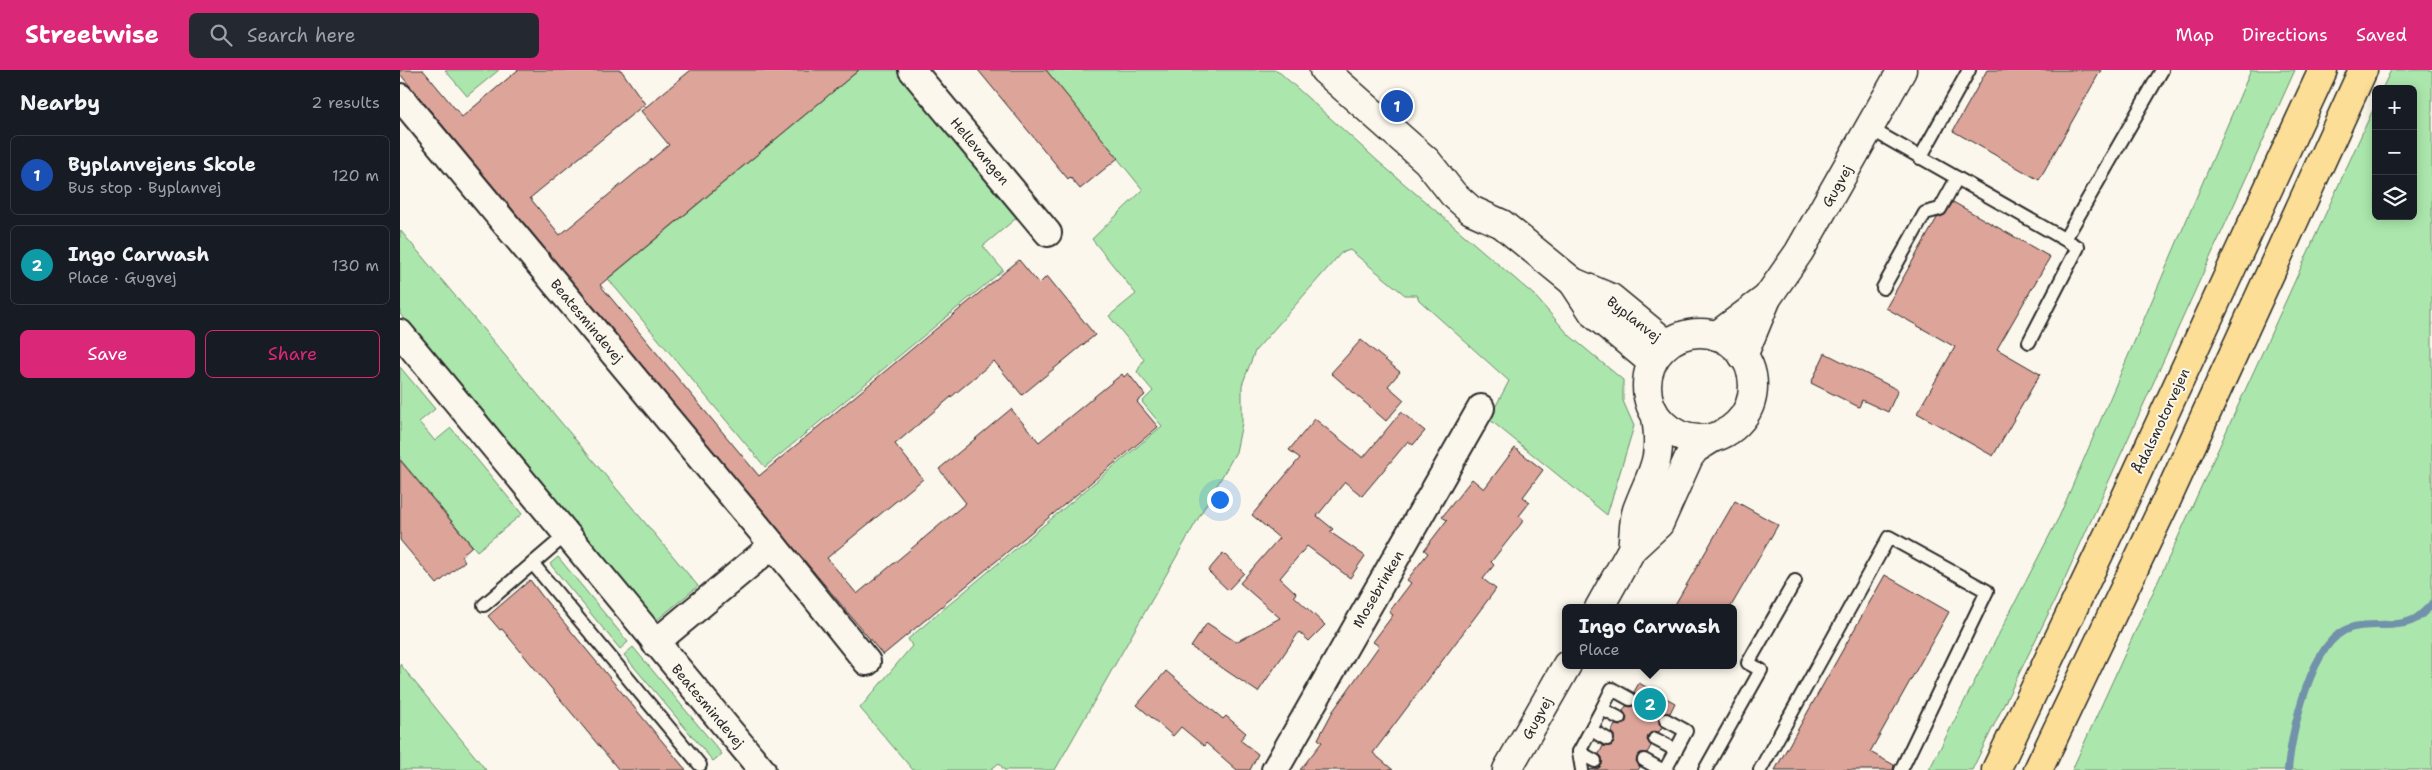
<!DOCTYPE html>
<meta charset="utf-8">
<style>
:root{--surface:#171b24;--page:#242831;--text:#f1f3f6;--muted:#9ea1a6;--line:#363941;--accent:#db2777}
body{margin:0;font-family:"Shantell Sans",sans-serif;background:var(--page);color:var(--text)}
.controls{position:absolute;right:15px;top:15px;display:grid;overflow:hidden;border-radius:8px;box-shadow:0 2px 12px #0003}
.controls button{width:45px;height:45px;display:grid;place-items:center;padding:0;border:0;border-bottom:1px solid var(--line);background:var(--surface);color:var(--text);font:25px sans-serif}
.you{position:absolute;left:819px;top:429px;width:18px;height:18px;margin:-12px;border:4px solid #fff;border-radius:50%;background:#1a73e8;box-shadow:0 0 0 8px #1a73e833}
.badge{display:grid;place-items:center;width:32px;height:32px;border-radius:50%;background:var(--accent);color:#fff;font-size:16px;font-weight:700}
.pin{position:absolute;translate:-50% -50%;border:2px solid #fff;box-shadow:0 1px 5px #0006}
.popup{position:absolute;left:1162px;top:534px;width:175px;height:65px;box-sizing:border-box;display:grid;place-content:center;border-radius:8px;background:var(--surface);filter:drop-shadow(0 1px 4px #0005);font-size:16px;white-space:nowrap;color:var(--muted)}
.popup b{font-size:19px;color:var(--text)}
.popup::after{content:'';position:absolute;left:50%;top:100%;margin-left:-10px;border:10px solid transparent;border-top-color:var(--surface)}
.list{margin:0;padding:0;list-style:none}
h2{display:flex;justify-content:space-between;align-items:center;height:65px;margin:0;padding:0 20px;font-size:21px}
h2 small{font-size:16px;font-weight:400;color:var(--muted)}
.list li{display:grid;grid-template-columns:32px 1fr auto;gap:15px;align-items:center;box-sizing:border-box;height:80px;margin:0 10px 10px;padding:0 10px;border:1px solid var(--line);border-radius:8px}
.list b{display:block;font-size:19px;white-space:nowrap}
.list p{margin:0;font-size:16px;white-space:nowrap;color:var(--muted)}
.list em{font-size:16px;font-style:normal;color:var(--muted)}
.actions{display:flex;gap:10px;padding:15px 20px}
.actions a{flex:1;padding:11px 0;border:1px solid var(--accent);border-radius:8px;text-align:center;font-size:18px;color:var(--accent)}
.actions .main{background:var(--accent);color:#fff}
.icon{flex:none;width:28px;height:28px;fill:none;stroke:currentColor;stroke-width:2;stroke-linecap:round;stroke-linejoin:round}
.map{position:relative;flex:none;width:2032px;height:700px;overflow:hidden}
header{display:flex;align-items:center;gap:30px;box-sizing:border-box;height:70px;padding:0 25px;background:var(--accent);color:#fff}
header strong{font-size:24px}
nav{display:flex;gap:28px;margin-inline-start:auto;font-size:18px}
.search{width:350px;height:45px;background:var(--page);display:flex;align-items:center;gap:12px;box-sizing:border-box;padding:0 18px;border-radius:8px;color:var(--muted);font-size:19px}
main{display:flex}
aside{flex:1;background:var(--surface)}
.map>svg:first-child{display:block}
.green{fill:#abe7ac;stroke:#6b896c}
.lines{fill:none;stroke-linecap:round;stroke-linejoin:round}
.stream{stroke:#7192aa;stroke-width:8}
.building{fill:#dda499;stroke:#2b2b2b}
.service-casing{stroke:#2b2b2b;stroke-width:16}
.minor-casing{stroke:#2b2b2b;stroke-width:30}
.tertiary-casing{stroke:#2b2b2b;stroke-width:31}
.motorway-casing{stroke:#2b2b2b;stroke-width:31}
.service{stroke:#fbf7ec;stroke-width:12}
.minor{stroke:#fbf7ec;stroke-width:26}
.tertiary{stroke:#fbf7ec;stroke-width:28}
.motorway{stroke:#fcde96;stroke-width:28}
.labels{text-anchor:middle;stroke-width:4;stroke-linejoin:round;paint-order:stroke}
.street-label{font-size:14px;fill:#2b2b2b;stroke:#fbf7ec}
</style>
<header>
<strong>Streetwise</strong>
<div class="search"><svg class="icon" aria-label="search" viewBox="0 0 24 24"><circle cx="10" cy="10" r="6"/><path d="M15 15l6 6"/></svg>Search here</div>
<nav><a>Map</a><a>Directions</a><a>Saved</a></nav>
</header>
<main>
<aside>
<h2>Nearby<small>2 results</small></h2>
<ul class="list">
<li><span class="badge" style="background:#1a4fb4">1</span><div><b>Byplanvejens Skole</b><p>Bus stop · Byplanvej</p></div><em>120 m</em></li>
<li><span class="badge" style="background:#0f9aa8">2</span><div><b>Ingo Carwash</b><p>Place · Gugvej</p></div><em>130 m</em></li>
</ul>
<div class="actions"><a class="main">Save</a><a>Share</a></div>
</aside>
<div class="map">
<svg width="2032" height="700" viewBox="0 0 2032 700">
<rect width="100%" height="100%" fill="#fbf7ec"/>
<filter id="ink" filterUnits="userSpaceOnUse"><feTurbulence type="fractalNoise" baseFrequency=".02" numOctaves="2"/><feDisplacementMap in="SourceGraphic" scale="10" xChannelSelector="R" yChannelSelector="G"/><feConvolveMatrix kernelMatrix="1 2 1 2 8 2 1 2 1" color-interpolation-filters="sRGB"/></filter>
<g filter="url(#ink)">
<!-- green -->
<g class="green">
<path d="M45,0h54l-32,26z"/>
<path d="M459,0h40l121,145 -37,31 20,24 -238,197 -157,-188z"/>
<path d="M646,0h231l103,93 154,132 35,40 54,45v21l11,25 -27,89 -118,-96 20,-38 -90,-81 -2,-5h-12l-55,-45 -9,3 -86,98 -13,34v38l-6,29 -181,318h-51l-5,-7 -9,7h-77l-53,-62 52,-62 -4,-7 254,-213 -20,-24 11,-11 -16,-19 7,-13 -35,-43 27,-22 -44,-55 51,-49z"/>
<path d="M1851,0h44l-240,530 -83,170h-43l130,-253z"/>
<path d="M1991,0h41v700h-360l304,-667v113h37v-127h-31z"/>
<path d="M0,160l298,356 -42,35 -256,-307z"/>
<path d="M0,297l35,42 -16,13 16,19 16,-13 71,86 -45,37 -77,-92z"/>
<path d="M158,487l70,85 -8,7 -70,-85z"/>
<path d="M233,577l89,107 -9,7 -89,-106z"/>
<path d="M0,594l86,106h-86z"/>
</g>
<g class="lines">
<!-- stream -->
<path class="stream" d="M1888,700c3,-36 23,-130 62,-142 19,-6 47,1 65,-9 6,-3 12,-10 17,-15"/>
</g>
<!-- building -->
<g class="building">
<path d="M0,0h23l39,47 56,-47h103l24,34 -115,94 30,37 109,-90 -28,-34 50,-41h168l-259,215 159,191 260,-216 20,24 8,-8 48,59 -73,60 -28,-34 -99,83 28,35 -96,79 30,36 109,-91 -27,-34 72,-60 28,33 83,-68 2,3 4,-4 17,22 -8,7 21,25 -275,228 -483,-581z"/>
<path d="M578,0h68l72,88 -38,31 -10,-12 -2,2z"/>
<path d="M1587,0h114l-62,110 -86,-49z"/>
<path d="M1553,132l97,55 -53,92 43,25 -47,82 -76,-43 38,-66 -69,-39 51,-90 8,-3z"/>
<path d="M961,270l39,32 -12,14 16,14 -18,21 -55,-48z"/>
<path d="M1425,283l73,37 -10,22 -26,-12 -3,7 -48,-24z"/>
<path d="M1001,342l24,19 -12,14 -5,-4 -46,55 -17,-14 -28,34 16,13 -3,3 35,24 -15,22 -43,-32 -27,32 16,15 -2,3 31,29 -16,16 -10,-9 -41,60 -67,-45 16,-24 29,19 44,-24 -40,-35 39,-45 -27,-23 48,-57 -11,-8 26,-31 48,39z"/>
<path d="M1115,378l28,22 -20,27 7,5 -11,14 5,4 -33,42 3,3 -11,14 13,10 -123,164 20,17h-93l22,-28 -4,-3 15,-28 46,-65 -6,-4 20,-27 -4,-3 22,-29 -4,-3 21,-27 -4,-3 23,-30 -5,-3 30,-38 12,10z"/>
<path d="M0,390l72,86 -11,10 4,5 -28,23 -37,-44z"/>
<path d="M1335,431l43,24 -48,83h-57z"/>
<path d="M823,483l21,20 -16,17 -20,-19z"/>
<path d="M1485,505l64,37 -79,140 24,13 -1,5h-118z"/>
<path d="M130,510l12,16 144,174h-67l-117,-141 -2,1 -12,-14z"/>
<path d="M766,601l57,48 3,-3 20,17 -6,7 18,14 -8,16h-13l-31,-27 -2,3 -23,-19 -8,9 -36,-31z"/>
<path d="M1239,613l36,20 -5,10h-8l-3,4v7l3,3 -3,5 -5,-1 -6,4 -1,5 4,6 -4,7h-7l-3,4 -1,4 4,6 -2,3h-48l9,-2 3,-3v-8l-3,-3 4,-8h8l3,-3v-8l-3,-3 4,-7 5,1 6,-4 1,-5 -4,-6 3,-5 5,1 6,-4 1,-5 -4,-6z"/>
</g>
<g class="lines">
<defs>
<g id="service">
<path d="M1469,58l88,50 -17,31 -15,4 -42,75"/>
<path d="M1520,88l49,-88"/>
<path d="M1557,108l121,69 -49,95"/>
<path d="M1665,169l97,-169"/>
<path d="M133,494l167,201"/>
<path d="M84,535l83,-71"/>
<path d="M1202,639l10,-20 18,10"/>
<path d="M1266,650l20,11 -10,19"/>
<path d="M1191,660l16,9"/>
<path d="M1255,669l21,11 -11,20"/>
<path d="M1179,682l16,9"/>
<path d="M1244,690l18,10"/>
<path d="M1182,700l-3,-18 23,-43 17,9"/>
<path d="M1305,700l56,-100 -13,-7 47,-82"/>
<path d="M1360,700l129,-233 98,54 -86,179"/>
</g>
<g id="minor">
<path d="M512,0l136,163"/>
<path d="M0,27l373,448 94,117"/>
<path d="M0,263l362,437"/>
<path d="M255,573l118,-98"/>
<path d="M875,700l206,-362"/>
</g>
<g id="tertiary">
<path d="M924,0l103,91 26,33 18,16 31,14 71,58 38,16 56,46"/>
<path d="M1173,212l21,32 58,48"/>
<circle cx="1300" cy="316" r="53"/>
<path d="M1316,266l51,-38"/>
<path d="M1343,286l24,-58 32,-46 103,-182"/>
<path d="M1232,479c2,-13 1,-27 5,-39 15,-40 26,-47 19,-93"/>
<path d="M1199,538l33,-59 27,-25 30,-67 6,-8 16,-10"/>
<path d="M1107,700l60,-105"/>
</g>
<g id="motorway">
<path d="M1596,700l122,-256 205,-444"/>
<path d="M1638,700l130,-273 195,-427"/>
</g>
</defs>
<!-- service casing -->
<use href="#service" class="service-casing"/>
<!-- minor casing -->
<use href="#minor" class="minor-casing"/>
<!-- tertiary casing -->
<use href="#tertiary" class="tertiary-casing"/>
<!-- motorway casing -->
<use href="#motorway" class="motorway-casing"/>
<!-- service -->
<use href="#service" class="service"/>
<!-- minor -->
<use href="#minor" class="minor"/>
<!-- tertiary -->
<use href="#tertiary" class="tertiary"/>
<!-- motorway -->
<use href="#motorway" class="motorway"/>
</g>
</g>
<g class="labels">
<!-- street labels -->
<g class="street-label">
<text transform="translate(580 81) rotate(50)" y="5">Hellevangen</text>
<text transform="translate(1437 116) rotate(-60)" y="5">Gugvej</text>
<text transform="translate(1234 249) rotate(38)" y="5">Byplanvej</text>
<text transform="translate(187 251) rotate(50)" y="5">Beatesmindevej</text>
<text transform="translate(1761 351) rotate(-65)" y="5">Ådalsmotorvejen</text>
<text transform="translate(978 519) rotate(-60)" y="5">Mosebrinken</text>
<text transform="translate(308 636) rotate(50)" y="5">Beatesmindevej</text>
<text transform="translate(1137 648) rotate(-61)" y="5">Gugvej</text>
</g>
</g>
</svg>
<div class="controls">
<button>+</button>
<button>−</button>
<button><svg class="icon" aria-label="layers" viewBox="0 0 24 24"><path d="M12 4l9 5-9 5-9-5zM3 14l9 5 9-5"/></svg></button>
</div>
<div class="you"></div>
<div class="pin badge" style="left:997px;top:36px;background:#1a4fb4">1</div>
<div class="pin badge" style="left:1250px;top:634px;background:#0f9aa8">2</div>
<div class="popup"><b>Ingo Carwash</b>Place</div>
</div>
</main>
